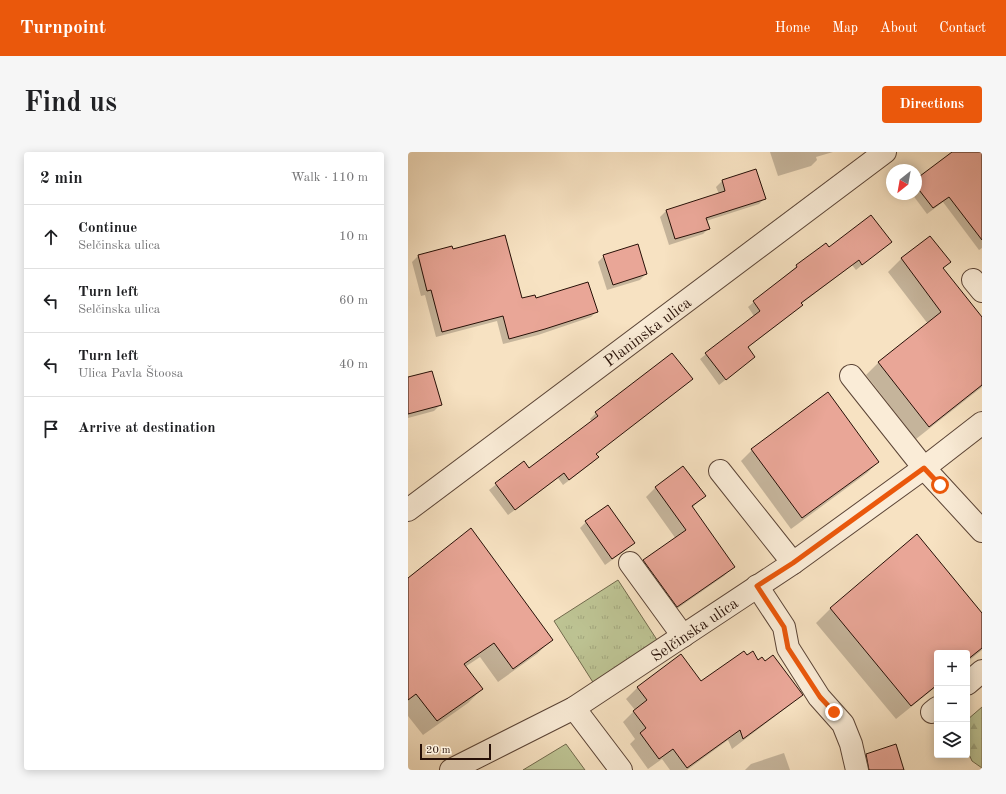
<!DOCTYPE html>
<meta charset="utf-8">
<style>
:root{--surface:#fff;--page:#f6f6f6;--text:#202124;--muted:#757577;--line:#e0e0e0;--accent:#ea580c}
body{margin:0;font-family:"Old Standard TT",serif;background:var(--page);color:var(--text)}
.controls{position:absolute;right:12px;bottom:12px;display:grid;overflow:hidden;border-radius:4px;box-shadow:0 2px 10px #0003}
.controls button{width:36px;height:36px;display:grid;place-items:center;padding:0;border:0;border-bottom:1px solid var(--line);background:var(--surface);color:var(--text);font:20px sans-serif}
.compass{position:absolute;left:478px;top:12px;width:36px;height:36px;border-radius:50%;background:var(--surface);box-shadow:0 2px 10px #0003;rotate:211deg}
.scale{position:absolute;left:12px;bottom:10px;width:71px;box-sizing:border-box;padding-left:4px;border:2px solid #271007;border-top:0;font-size:11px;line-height:14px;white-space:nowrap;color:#271007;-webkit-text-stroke:3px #faecd7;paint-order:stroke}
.stop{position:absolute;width:12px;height:12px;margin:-9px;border:3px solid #ea580c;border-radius:50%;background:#fff}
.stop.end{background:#ea580c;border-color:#fff;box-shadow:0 1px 4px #0008}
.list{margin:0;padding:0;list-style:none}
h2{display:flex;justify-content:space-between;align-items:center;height:52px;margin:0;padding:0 16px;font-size:17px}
h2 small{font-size:13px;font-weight:400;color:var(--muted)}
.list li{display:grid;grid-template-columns:26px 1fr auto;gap:12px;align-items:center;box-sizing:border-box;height:64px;padding:0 16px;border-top:1px solid var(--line)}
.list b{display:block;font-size:15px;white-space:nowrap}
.list p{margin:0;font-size:13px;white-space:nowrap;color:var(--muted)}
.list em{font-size:13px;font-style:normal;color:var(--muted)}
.icon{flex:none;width:22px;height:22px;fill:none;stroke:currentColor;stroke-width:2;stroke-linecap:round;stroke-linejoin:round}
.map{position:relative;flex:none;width:574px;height:618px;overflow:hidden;border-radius:4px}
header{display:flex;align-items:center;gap:24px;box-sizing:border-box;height:56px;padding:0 20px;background:var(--accent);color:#fff}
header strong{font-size:19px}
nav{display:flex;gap:22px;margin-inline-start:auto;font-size:14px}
.intro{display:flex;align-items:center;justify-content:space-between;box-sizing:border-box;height:96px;padding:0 24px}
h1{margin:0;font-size:28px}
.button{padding:10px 18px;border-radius:4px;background:var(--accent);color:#fff;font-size:14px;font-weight:700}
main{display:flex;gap:24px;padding:0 24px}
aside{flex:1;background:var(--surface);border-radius:4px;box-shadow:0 2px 10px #0003}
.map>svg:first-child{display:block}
.green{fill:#bdc393;stroke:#726a4d}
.forest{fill:url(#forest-firs);stroke:#726a4d}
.park{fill:url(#park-tufts);stroke:#726a4d}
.shadow{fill:#0003}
.building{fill:#e9a697;stroke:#271007}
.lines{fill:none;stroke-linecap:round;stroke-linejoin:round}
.minor-casing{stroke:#5b4436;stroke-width:24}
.minor{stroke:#faecd7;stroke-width:22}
.route{stroke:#ea580c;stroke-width:5}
.labels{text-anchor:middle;stroke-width:3;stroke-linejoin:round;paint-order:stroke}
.street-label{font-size:16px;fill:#271007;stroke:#faecd7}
</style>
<header>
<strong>Turnpoint</strong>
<nav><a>Home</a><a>Map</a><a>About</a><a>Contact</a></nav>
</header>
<div class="intro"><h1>Find us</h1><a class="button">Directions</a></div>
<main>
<aside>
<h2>2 min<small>Walk · 110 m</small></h2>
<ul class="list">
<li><svg class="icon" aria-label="ahead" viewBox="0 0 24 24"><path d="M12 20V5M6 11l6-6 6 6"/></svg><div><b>Continue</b><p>Selčinska ulica</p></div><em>10 m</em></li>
<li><svg class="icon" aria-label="left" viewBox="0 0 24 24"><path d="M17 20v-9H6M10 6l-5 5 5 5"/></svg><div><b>Turn left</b><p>Selčinska ulica</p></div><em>60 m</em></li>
<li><svg class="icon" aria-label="left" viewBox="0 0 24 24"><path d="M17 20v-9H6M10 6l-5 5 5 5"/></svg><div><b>Turn left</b><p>Ulica Pavla Štoosa</p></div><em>40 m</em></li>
<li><svg class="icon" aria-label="arrive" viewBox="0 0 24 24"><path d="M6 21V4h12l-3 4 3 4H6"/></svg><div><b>Arrive at destination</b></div></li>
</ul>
</aside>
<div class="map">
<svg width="574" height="618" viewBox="0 0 574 618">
<defs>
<pattern id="forest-firs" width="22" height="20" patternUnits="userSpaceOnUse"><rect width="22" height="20" fill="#bdc393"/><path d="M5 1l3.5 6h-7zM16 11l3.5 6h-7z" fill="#a2a67d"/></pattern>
<pattern id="park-tufts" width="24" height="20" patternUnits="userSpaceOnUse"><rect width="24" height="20" fill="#bdc393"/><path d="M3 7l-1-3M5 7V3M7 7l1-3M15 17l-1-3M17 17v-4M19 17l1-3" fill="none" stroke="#a2a67d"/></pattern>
</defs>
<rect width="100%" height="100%" fill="#f7e2c2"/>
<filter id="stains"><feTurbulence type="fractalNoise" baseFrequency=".005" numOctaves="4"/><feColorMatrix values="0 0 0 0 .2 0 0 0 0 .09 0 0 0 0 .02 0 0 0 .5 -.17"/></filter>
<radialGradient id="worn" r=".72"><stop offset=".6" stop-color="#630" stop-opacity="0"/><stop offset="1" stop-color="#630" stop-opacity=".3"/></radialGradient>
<!-- green -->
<path class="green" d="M158,592l19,26h-62z"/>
<!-- forest -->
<path class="forest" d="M574,555v61l-10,-7 -5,-11v-30z"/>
<!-- park -->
<path class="park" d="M210,428l43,66 -65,41 -42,-66z"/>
<!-- shadow -->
<g class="shadow">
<path d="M362,0h63l-17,5 1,3 -6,6 -33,10z"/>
<path d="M551,0h23v96l-3,2 -36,-48 -16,12 -15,-20h4v-14z"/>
<path d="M314,29l43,17 -6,6 -53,17 3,7 -6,6 -34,11 -9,-28 6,-6 53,-17 -3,-7z"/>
<path d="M522,85l19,25 -6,7 39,50v68l-66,52 -50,-64 13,-13 49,-38 -40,-52 13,-13z"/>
<path d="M482,90l-34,28 -4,-5 -51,39 -6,7 -48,37 7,9 -35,28 -19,-26 54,-43 -6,-9 49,-41 32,-17z"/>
<path d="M44,95v3l69,49 15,1 61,11 -6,6 -53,18 -35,9 -6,-23 -61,16 -11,-42 -4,1 -9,-34 6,-6z"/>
<path d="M196,104l42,18 -6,6 -33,10 -9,-28z"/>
<path d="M0,226l32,27 -6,6 -26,7z"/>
<path d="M283,227l-6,6 -90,69 3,3 -6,6 -29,22 -5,-7 -50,37 -19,-25 35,-28 5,7 63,-47 -2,-3 6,-6z"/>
<path d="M344,298l126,12 -11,11 -76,56 -50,-68z"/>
<path d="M275,315l21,29 -12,12 41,59 -9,9 -56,39 -33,-45 9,-9 32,-22 -30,-42 9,-9z"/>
<path d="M200,355l25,36 -6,6 -22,16 -25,-37 6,-6z"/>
<path d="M509,383l65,80v35l-15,12v-9h-30v33l-41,33 -80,-96 14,-14z"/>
<path d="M16,415l127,73 -14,14 -39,28 -18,-25 -15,10 17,22 -14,14 -45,32 -15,-19v-138z"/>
<path d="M273,504l19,26 47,-26 11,5 43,33 -11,11 -58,44 -4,-9 -41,30h-17l-8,-11 -14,10 -18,-25 5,-5 -12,-17 12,-12 -9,-11 11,-11z"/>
<path d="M376,601l6,17h-45l6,-6z"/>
<path d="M459,602l36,16h-40l-2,-9z"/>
</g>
<!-- building -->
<g class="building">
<path d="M544,0h30v88l-33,-43 -16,11 -17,-22v-7z"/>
<path d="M348,17l10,30 -60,19 4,11 -35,10 -9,-29 59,-19 -3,-11z"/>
<path d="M463,63l21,27 -30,23 -3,-5 -58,43 2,2 -55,42 7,10 -29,23 -21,-27 55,-42 -7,-10 44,-34 -1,-2 30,-22 3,4z"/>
<path d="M97,83l17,63 13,-3 1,3 52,-16 10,30 -53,17 -36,10 -6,-23 -61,16 -11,-42 -4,1 -9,-36 34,-9 1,3z"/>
<path d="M522,84l21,26 -8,6 39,49v68l-53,42 -51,-65 63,-50 -40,-54z"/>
<path d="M230,92l9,30 -34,11 -10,-30z"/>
<path d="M264,201l21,26 -97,75 3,3 -30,23 -5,-7 -49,37 -20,-27 29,-22 5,7 69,-52 -3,-4z"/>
<path d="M24,219l10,34 -34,9v-37z"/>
<path d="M420,240l51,70 -77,56 -51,-69z"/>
<path d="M275,314l23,30 -14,10 43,61 -58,40 -34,-47 43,-30 -31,-43z"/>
<path d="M200,353l27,38 -23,16 -27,-38z"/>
<path d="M63,376l82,112 -40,29 -19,-26 -30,21 19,25 -46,32 -21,-27 -8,6v-122z"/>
<path d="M509,382l65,79v35l-15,12v-7h-30v32l-26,21 -81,-98z"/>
<path d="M336,499l3,4 6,-4 5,9 4,-3 3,4 8,-6 30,40 -60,44 -3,-9 -53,38 -14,-19 -14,10 -19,-26 6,-5 -13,-17 14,-11 -10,-13 44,-33 20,27z"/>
<path d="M488,592l8,26h-35l-3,-16z"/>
</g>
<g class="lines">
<defs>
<g id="minor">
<path d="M565,128l9,11"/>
<path d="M443,224l73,92 58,63"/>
<path d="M312,319l73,92"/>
<path d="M0,358l477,-358"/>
<path d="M222,411l53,73"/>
<path d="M349,434l27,41 4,21 31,49 24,27 8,20 6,26"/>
<path d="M559,532l15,-13"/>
<path d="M166,556l47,62"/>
<path d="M524,560l5,-4"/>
<path d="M43,618l123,-62 219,-145 131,-95 58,-45"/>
</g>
</defs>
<!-- minor casing -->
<use href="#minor" class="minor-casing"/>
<!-- minor -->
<use href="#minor" class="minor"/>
</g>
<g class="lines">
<!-- route -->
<path class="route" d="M426,560l-14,-15 -32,-49 -4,-21 -27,-41 36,-23 131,-95 16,17"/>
</g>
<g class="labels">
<!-- street labels -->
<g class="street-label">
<text transform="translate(239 179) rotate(-37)" y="6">Planinska ulica</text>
<text transform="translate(286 477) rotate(-34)" y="6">Selčinska ulica</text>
</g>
</g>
<rect width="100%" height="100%" filter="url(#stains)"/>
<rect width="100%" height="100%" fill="url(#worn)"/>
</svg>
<div class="controls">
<button>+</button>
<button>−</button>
<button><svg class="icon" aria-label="layers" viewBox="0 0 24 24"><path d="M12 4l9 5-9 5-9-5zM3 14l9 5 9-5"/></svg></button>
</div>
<svg class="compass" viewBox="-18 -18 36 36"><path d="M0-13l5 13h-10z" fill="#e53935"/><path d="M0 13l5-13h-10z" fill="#757577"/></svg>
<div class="scale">20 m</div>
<div class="stop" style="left:532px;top:333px"></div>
<div class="stop end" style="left:426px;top:560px"></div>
</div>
</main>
